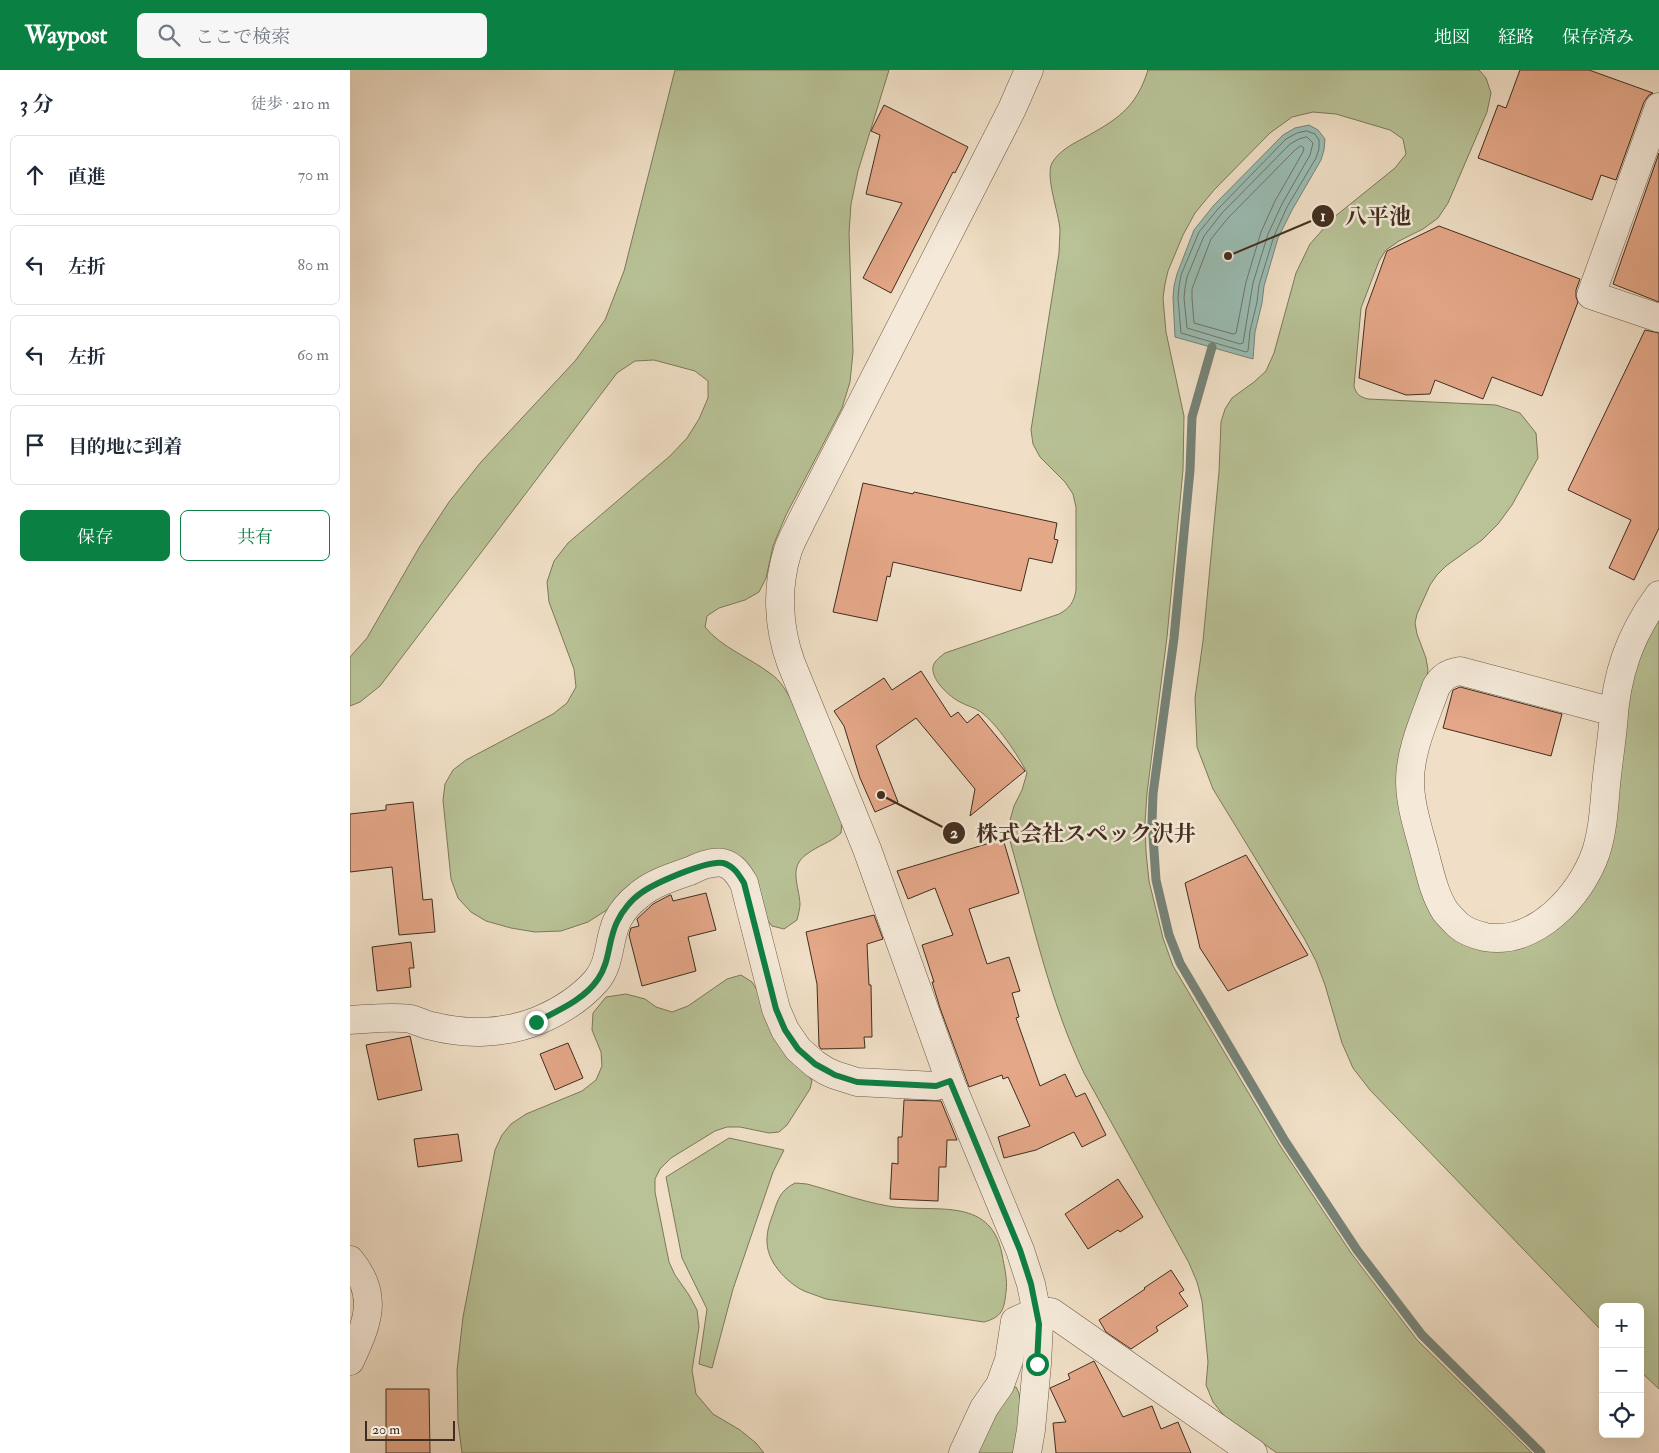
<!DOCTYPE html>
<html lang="ja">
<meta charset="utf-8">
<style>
:root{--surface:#fff;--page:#f6f6f7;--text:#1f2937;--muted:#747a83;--line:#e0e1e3;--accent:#0b8043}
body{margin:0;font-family:"IM FELL Double Pica","Noto Serif JP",serif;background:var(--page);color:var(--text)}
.controls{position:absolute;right:15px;bottom:15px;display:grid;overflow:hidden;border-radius:8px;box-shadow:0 5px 20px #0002}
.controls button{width:45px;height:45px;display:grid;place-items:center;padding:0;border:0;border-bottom:1px solid var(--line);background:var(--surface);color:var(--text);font:25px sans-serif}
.scale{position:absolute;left:15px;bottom:12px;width:90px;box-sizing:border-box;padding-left:5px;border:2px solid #412d1f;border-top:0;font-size:14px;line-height:18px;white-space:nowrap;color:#412d1f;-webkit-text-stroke:4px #f5eada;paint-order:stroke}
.stop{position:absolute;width:15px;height:15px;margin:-11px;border:4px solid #0b8043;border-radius:50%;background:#fff}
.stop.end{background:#0b8043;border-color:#fff;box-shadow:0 1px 5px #0008}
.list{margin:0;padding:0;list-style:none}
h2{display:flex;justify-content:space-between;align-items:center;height:65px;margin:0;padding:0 20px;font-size:21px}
h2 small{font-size:16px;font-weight:400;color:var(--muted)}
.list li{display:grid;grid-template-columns:32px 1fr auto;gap:15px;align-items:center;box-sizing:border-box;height:80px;margin:0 10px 10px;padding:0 10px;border:1px solid var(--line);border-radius:8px}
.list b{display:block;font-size:19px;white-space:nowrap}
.list em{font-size:16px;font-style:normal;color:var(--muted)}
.actions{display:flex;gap:10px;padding:15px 20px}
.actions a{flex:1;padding:11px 0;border:1px solid var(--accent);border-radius:8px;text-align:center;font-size:18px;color:var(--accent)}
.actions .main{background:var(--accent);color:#fff}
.icon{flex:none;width:28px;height:28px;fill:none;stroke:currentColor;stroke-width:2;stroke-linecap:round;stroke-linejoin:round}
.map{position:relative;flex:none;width:1309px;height:1383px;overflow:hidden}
header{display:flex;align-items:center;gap:30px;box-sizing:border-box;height:70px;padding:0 25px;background:var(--accent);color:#fff}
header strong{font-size:24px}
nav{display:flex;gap:28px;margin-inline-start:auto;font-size:18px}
.search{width:350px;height:45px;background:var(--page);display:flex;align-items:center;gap:12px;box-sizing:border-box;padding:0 18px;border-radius:8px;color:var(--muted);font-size:19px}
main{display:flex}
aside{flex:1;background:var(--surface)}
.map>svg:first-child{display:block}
.green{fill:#b8c296;stroke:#7c785a}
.water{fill:#9abdb4;stroke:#768378}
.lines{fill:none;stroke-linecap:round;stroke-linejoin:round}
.shore{stroke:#6e756a;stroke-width:1}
.stream{stroke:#768378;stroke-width:9}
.building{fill:#e4a788;stroke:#412d1f}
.street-casing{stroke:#6d5a49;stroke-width:29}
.street{stroke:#f5eada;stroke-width:28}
.route{stroke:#0b8043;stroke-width:6}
.leader{fill:none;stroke:#412d1f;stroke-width:2}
.callout-dot{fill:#412d1f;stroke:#f5eada;stroke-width:2}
.mark-label{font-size:15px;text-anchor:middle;font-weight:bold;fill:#fff}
.callout-label{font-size:22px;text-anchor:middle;font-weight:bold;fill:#412d1f;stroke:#f5eada;stroke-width:5;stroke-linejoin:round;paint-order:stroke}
</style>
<header>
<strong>Waypost</strong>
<div class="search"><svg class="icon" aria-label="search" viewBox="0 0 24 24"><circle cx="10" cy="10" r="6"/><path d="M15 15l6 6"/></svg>ここで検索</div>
<nav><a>地図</a><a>経路</a><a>保存済み</a></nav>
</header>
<main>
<aside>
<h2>3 分<small>徒歩 · 210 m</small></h2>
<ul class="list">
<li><svg class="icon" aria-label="ahead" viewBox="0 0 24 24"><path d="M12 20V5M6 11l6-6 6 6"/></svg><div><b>直進</b></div><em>70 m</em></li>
<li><svg class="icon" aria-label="left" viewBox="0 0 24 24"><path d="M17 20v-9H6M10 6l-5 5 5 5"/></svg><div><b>左折</b></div><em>80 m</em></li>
<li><svg class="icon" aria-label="left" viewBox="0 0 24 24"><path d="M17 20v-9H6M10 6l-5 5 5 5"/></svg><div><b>左折</b></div><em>60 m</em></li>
<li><svg class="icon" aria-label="arrive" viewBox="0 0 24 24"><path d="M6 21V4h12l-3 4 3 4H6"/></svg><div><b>目的地に到着</b></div></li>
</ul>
<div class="actions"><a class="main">保存</a><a>共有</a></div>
</aside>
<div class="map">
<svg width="1309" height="1383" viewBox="0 0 1309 1383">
<rect width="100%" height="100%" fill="#f0dfc6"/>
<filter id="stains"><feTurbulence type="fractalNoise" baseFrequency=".004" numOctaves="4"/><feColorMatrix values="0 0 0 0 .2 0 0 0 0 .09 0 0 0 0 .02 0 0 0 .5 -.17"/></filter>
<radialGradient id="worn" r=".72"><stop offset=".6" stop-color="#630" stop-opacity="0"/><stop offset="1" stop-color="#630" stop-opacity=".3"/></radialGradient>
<!-- green -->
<g class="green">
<path d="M325,0h214l-31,101 -7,33 -2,29 4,119 -3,30 -8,26 -56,107 -13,31 -7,32 -7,14 -14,8 -26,8 -12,8 -2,11c17,21 44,30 66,47 10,7 15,17 21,27l50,121 -1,11c-11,10 -22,12 -34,21 -19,13 -8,31 -7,50 0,5 -2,11 -3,16l-13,9 -12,-3 -8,-10 -20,-54 -128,42 -28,18 -27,9 -26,1 -24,-4 -25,-7 -15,-9 -13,-14 -7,-19 -8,-79 2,-16 8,-14 13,-10 87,-46 14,-11 9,-16 -2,-18 -25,-67 -2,-20 7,-21 14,-18 102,-87 17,-18 12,-19 9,-21v-17l-13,-10 -41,-11 -19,1 -18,12 -237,313 -20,16 -10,4v-49l17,-19 53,-92 29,-44 32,-40 94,-101 30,-41 19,-49z"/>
<path d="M798,0h331l7,8 5,15 -4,19 -39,91 -10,15 -15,11 -24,12 -13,9 -7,11 -18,47 -7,78c2,8 6,11 14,13l128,6 24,8 16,20 2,25 -26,47 -14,19 -16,16 -36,26 -9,9 -7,10 -13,29 -2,9 2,11 9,24 2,12 -2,12 -18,53 45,200 110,-14 61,-195 13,-69 22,-42v774l-19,-18v-64h-37v25l-233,-242 -17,-22 -11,-25 -17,-58 -9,-24 -12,-23 -91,-149 -16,-42 -2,-49 8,-57 16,-169 2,-50 4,-13 7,-11 22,-16 12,-11 8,-18 22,-80 14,-29 23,-26 62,-50 11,-14 -3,-15 -13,-9 -54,-16 -23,-2 -21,5 -22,16 -56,57 -19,23 -12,22 -15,36 -3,13 -2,14 3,34 18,84 -1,54 -16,167 -20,156 -2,30 1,29 3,29 14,57 10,28 106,178 72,109 66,87 115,113h-255l-52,-36 -12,-15 -7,-17 2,-23 -6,-61 -5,-19 -8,-19 -105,-190c-35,-73 -52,-155 -74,-232l-1,-17 5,-18 8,-16 5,-17c-9,-18 -30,-49 -46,-61 -7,-5 -14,-6 -21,-10 -10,-5 -29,-22 -27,-35 1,-6 7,-10 12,-14l114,-39c11,-6 15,-12 17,-24v-83l-3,-13 -8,-12 -25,-25 -7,-13 -2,-14 28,-177c0,-8 1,-15 1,-23 -1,-17 -15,-53 -8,-67 6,-11 20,-19 30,-24 34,-19 54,-30 66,-69z"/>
<path d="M391,905l11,7 56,91 4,8 -2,8 -23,36 -8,7 -10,1 -29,-6h-13l-12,4 -44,27 -11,11 -5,10v13l14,70 6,13 14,20 8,15 2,17 -7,43 4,24 17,20 27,16 16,13 8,10h-302l-4,-31 -1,-52 6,-53 32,-167 7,-15 9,-11 15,-10 56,-23 14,-11 6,-14 -1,-14 -9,-22 1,-17 13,-16 20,-3 19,5 11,8 16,5 16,-6 39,-27z"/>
<path d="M379,1068l55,12 -11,22 -40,117 -21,79 -13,-4 8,-55 -25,-51 -16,-81z"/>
<path d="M445,1113l12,1c26,7 53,17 81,22 44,8 102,-12 114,48 2,12 6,26 4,38 -2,18 -4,25 -22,30l-158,-23c-7,-3 -15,-5 -22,-8 -18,-9 -38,-30 -37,-51 0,-10 3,-18 6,-26 5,-15 7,-23 22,-31z"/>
<path d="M666,1317c10,14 0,49 -3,66h-43l39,-65z"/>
</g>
<!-- water -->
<path class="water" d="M959,55l9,5 7,9 -1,11 -3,10 -29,50 -14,28 -14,48 -2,17 -7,29 -2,27 -78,-22 -2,-39 1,-12 3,-12 17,-44 20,-25 69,-70 12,-7z"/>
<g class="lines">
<!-- shore -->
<g class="shore">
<path d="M957,61l8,3 4,6v9l-3,9 -29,49 -13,29 -15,49 -2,17 -7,29 -2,20 -2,1 -65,-19 -3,-35 1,-11 2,-12 18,-43 19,-23 68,-70 11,-6z"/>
<path d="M957,67l6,6 -3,12 -28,49 -14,30 -15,49 -10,60 -3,1 -53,-16 -3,-30 1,-10 2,-11 17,-41 18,-23 68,-69 9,-5z"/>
<path d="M951,76l3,2 -1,4 -28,49 -14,31 -15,50 -10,51 -3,1 -39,-11 -2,-25v-9l19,-50 17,-21 67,-68z"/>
</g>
<!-- stream -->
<path class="stream" d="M862,277l-20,70 -2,53 -16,168 -21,156 -1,28 4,58 13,55 11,28 105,178 72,109 65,85 119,118"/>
</g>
<!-- building -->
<g class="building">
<path d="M1170,0h69l64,23 -4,2 -5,7 -28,78 -15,-5 -9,25 -114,-42 20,-53 8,3z"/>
<path d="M534,35l84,42 -13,26 -2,-1 -62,121 -28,-15 39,-75 -36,-9 14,-59 -9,-4z"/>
<path d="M1309,83v149l-46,-18z"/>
<path d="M1089,156l141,53 -4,11v7l2,5 -36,94 -50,-19 -9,22 -48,-19 -5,14 -24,1 -47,-17 7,-69 21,-58z"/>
<path d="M1295,260l14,3v195l-25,52 -25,-12 22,-48 -63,-30z"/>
<path d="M513,413l50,11 1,-2 143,31 -3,16 4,1 -6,23 -23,-5 -8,33 -128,-29 -3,15 -3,-1 -10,45 -44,-9z"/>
<path d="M571,601l30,46 7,-5 9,11 11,-9 47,57 -55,45 5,-27 -59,-71 -40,28 22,56 -23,10 -15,-34 -16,-52 -10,-15 50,-33 8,12z"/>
<path d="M1110,617l102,27 -11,42 -108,-28 10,-38z"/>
<path d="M63,732l10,98 9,-1 3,33 -36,3 -7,-68 -42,5v-58l36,-4v-5z"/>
<path d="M653,769l16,54 -50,16 18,55 22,-7 11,34 -8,2 7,24 -3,1 24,68 25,-12 11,23 9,-4 21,42 -24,12 -8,-15 -38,18 -32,8 -6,-21 32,-11 -22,-49 -5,2 -1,-4 -33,12 -29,-79 -8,-26h2l-12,-37 31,-10 -18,-47 -27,11 -11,-28z"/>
<path d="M896,785l62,100 -80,36 -28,-43 -15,-65z"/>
<path d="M356,823l10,37 -28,7 8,34 -54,15 -13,-51 2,-7 8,-2 -2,-7 16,-15 17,-9h1l2,6z"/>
<path d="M524,845l9,24 -16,5 2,41h2l1,52h-8l1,11 -44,1 -2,-3 -2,-62 -11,-52z"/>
<path d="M61,872l3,26h-5l2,19 -34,4 -5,-44z"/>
<path d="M60,966l12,54 -44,10 -12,-55z"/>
<path d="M218,973l15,35 -28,12 -15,-36z"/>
<path d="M554,1030l37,1 16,39h-10l-1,27h-7l-1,34 -48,-2 2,-36 6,1v-27h4z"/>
<path d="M108,1064l4,27 -44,6 -4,-28z"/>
<path d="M768,1109l25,38 -23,15 -2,-2 -30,19 -23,-35z"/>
<path d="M821,1200l13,20 -5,3 9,13 -32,21 2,4 -27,18 -25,-17 -7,-12 46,-31 -1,-1z"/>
<path d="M744,1291l29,56 29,-11 9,23 17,-7 13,31h-135l-3,-30 13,-1 -16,-34 20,-9 -2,-5z"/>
<path d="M36,1319h43l1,64h-44z"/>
</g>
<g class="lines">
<defs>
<g id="street">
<path d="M1309,37l-68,188 68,23"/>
<path d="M1264,642l-154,-41c-12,2 -18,6 -24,16 -10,29 -26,62 -26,94 0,22 7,44 13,66 6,21 10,45 22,64 4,5 9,10 13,14 7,6 18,10 27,12 50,9 96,-41 111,-85 7,-22 8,-44 10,-67 2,-20 5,-40 7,-60 3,-50 16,-89 46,-130"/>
<path d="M0,950c20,-1 41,-4 61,-1 7,2 14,6 21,7 34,9 72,8 105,-5 22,-9 43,-22 59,-40 15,-17 12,-41 21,-60 5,-10 13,-19 22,-26 14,-12 34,-18 51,-24 6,-3 12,-6 18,-7 3,-1 11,-2 15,-1 11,3 16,12 21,20l32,126 9,21 13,19 17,15 11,7 9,4 22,7 79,4 14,-5"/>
<path d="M0,1190c30,36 17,64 0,101"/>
<path d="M613,1383l21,-45 16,-23 9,-25 6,-39 21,-9h15l202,141"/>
<path d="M677,1383l4,-23 6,-66 2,-40 -8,-40 -11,-34 -70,-169 -83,-232 -76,-186c-13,-36 -15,-76 -3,-113 3,-9 9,-19 13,-28l211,-413 17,-39"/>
</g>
</defs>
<!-- street casing -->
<use href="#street" class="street-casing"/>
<!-- street -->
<use href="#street" class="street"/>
</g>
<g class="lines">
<!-- route -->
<path class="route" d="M186,952c21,-11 48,-22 62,-43 12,-17 10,-39 19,-57 5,-11 15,-23 24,-29 14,-10 66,-33 82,-30 11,3 16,12 21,20l32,126 9,21 13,19 17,15 11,6 9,5 22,7 79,4 14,-5 70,169 11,34 8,40 -2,40"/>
</g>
<!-- callouts -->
<path class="leader" d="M878 186L973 146M531 725L604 763"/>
<g class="callout-dot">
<circle cx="878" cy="186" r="5"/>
<circle cx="531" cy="725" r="5"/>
<circle cx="973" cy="146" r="12"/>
<circle cx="604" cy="763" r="12"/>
</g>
<g class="mark-label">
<text x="973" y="151">1</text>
<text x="604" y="768">2</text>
</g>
<g class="callout-label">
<text x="1028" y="154">八平池</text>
<text x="736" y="771">株式会社スペック沢井</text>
</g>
<rect width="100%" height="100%" filter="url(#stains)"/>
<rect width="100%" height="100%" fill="url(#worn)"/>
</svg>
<div class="controls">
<button>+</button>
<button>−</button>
<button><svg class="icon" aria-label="locate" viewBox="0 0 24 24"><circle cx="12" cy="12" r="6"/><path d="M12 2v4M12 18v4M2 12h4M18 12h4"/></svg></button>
</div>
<div class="scale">20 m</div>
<div class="stop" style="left:687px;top:1294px"></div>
<div class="stop end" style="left:186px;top:952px"></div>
</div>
</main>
